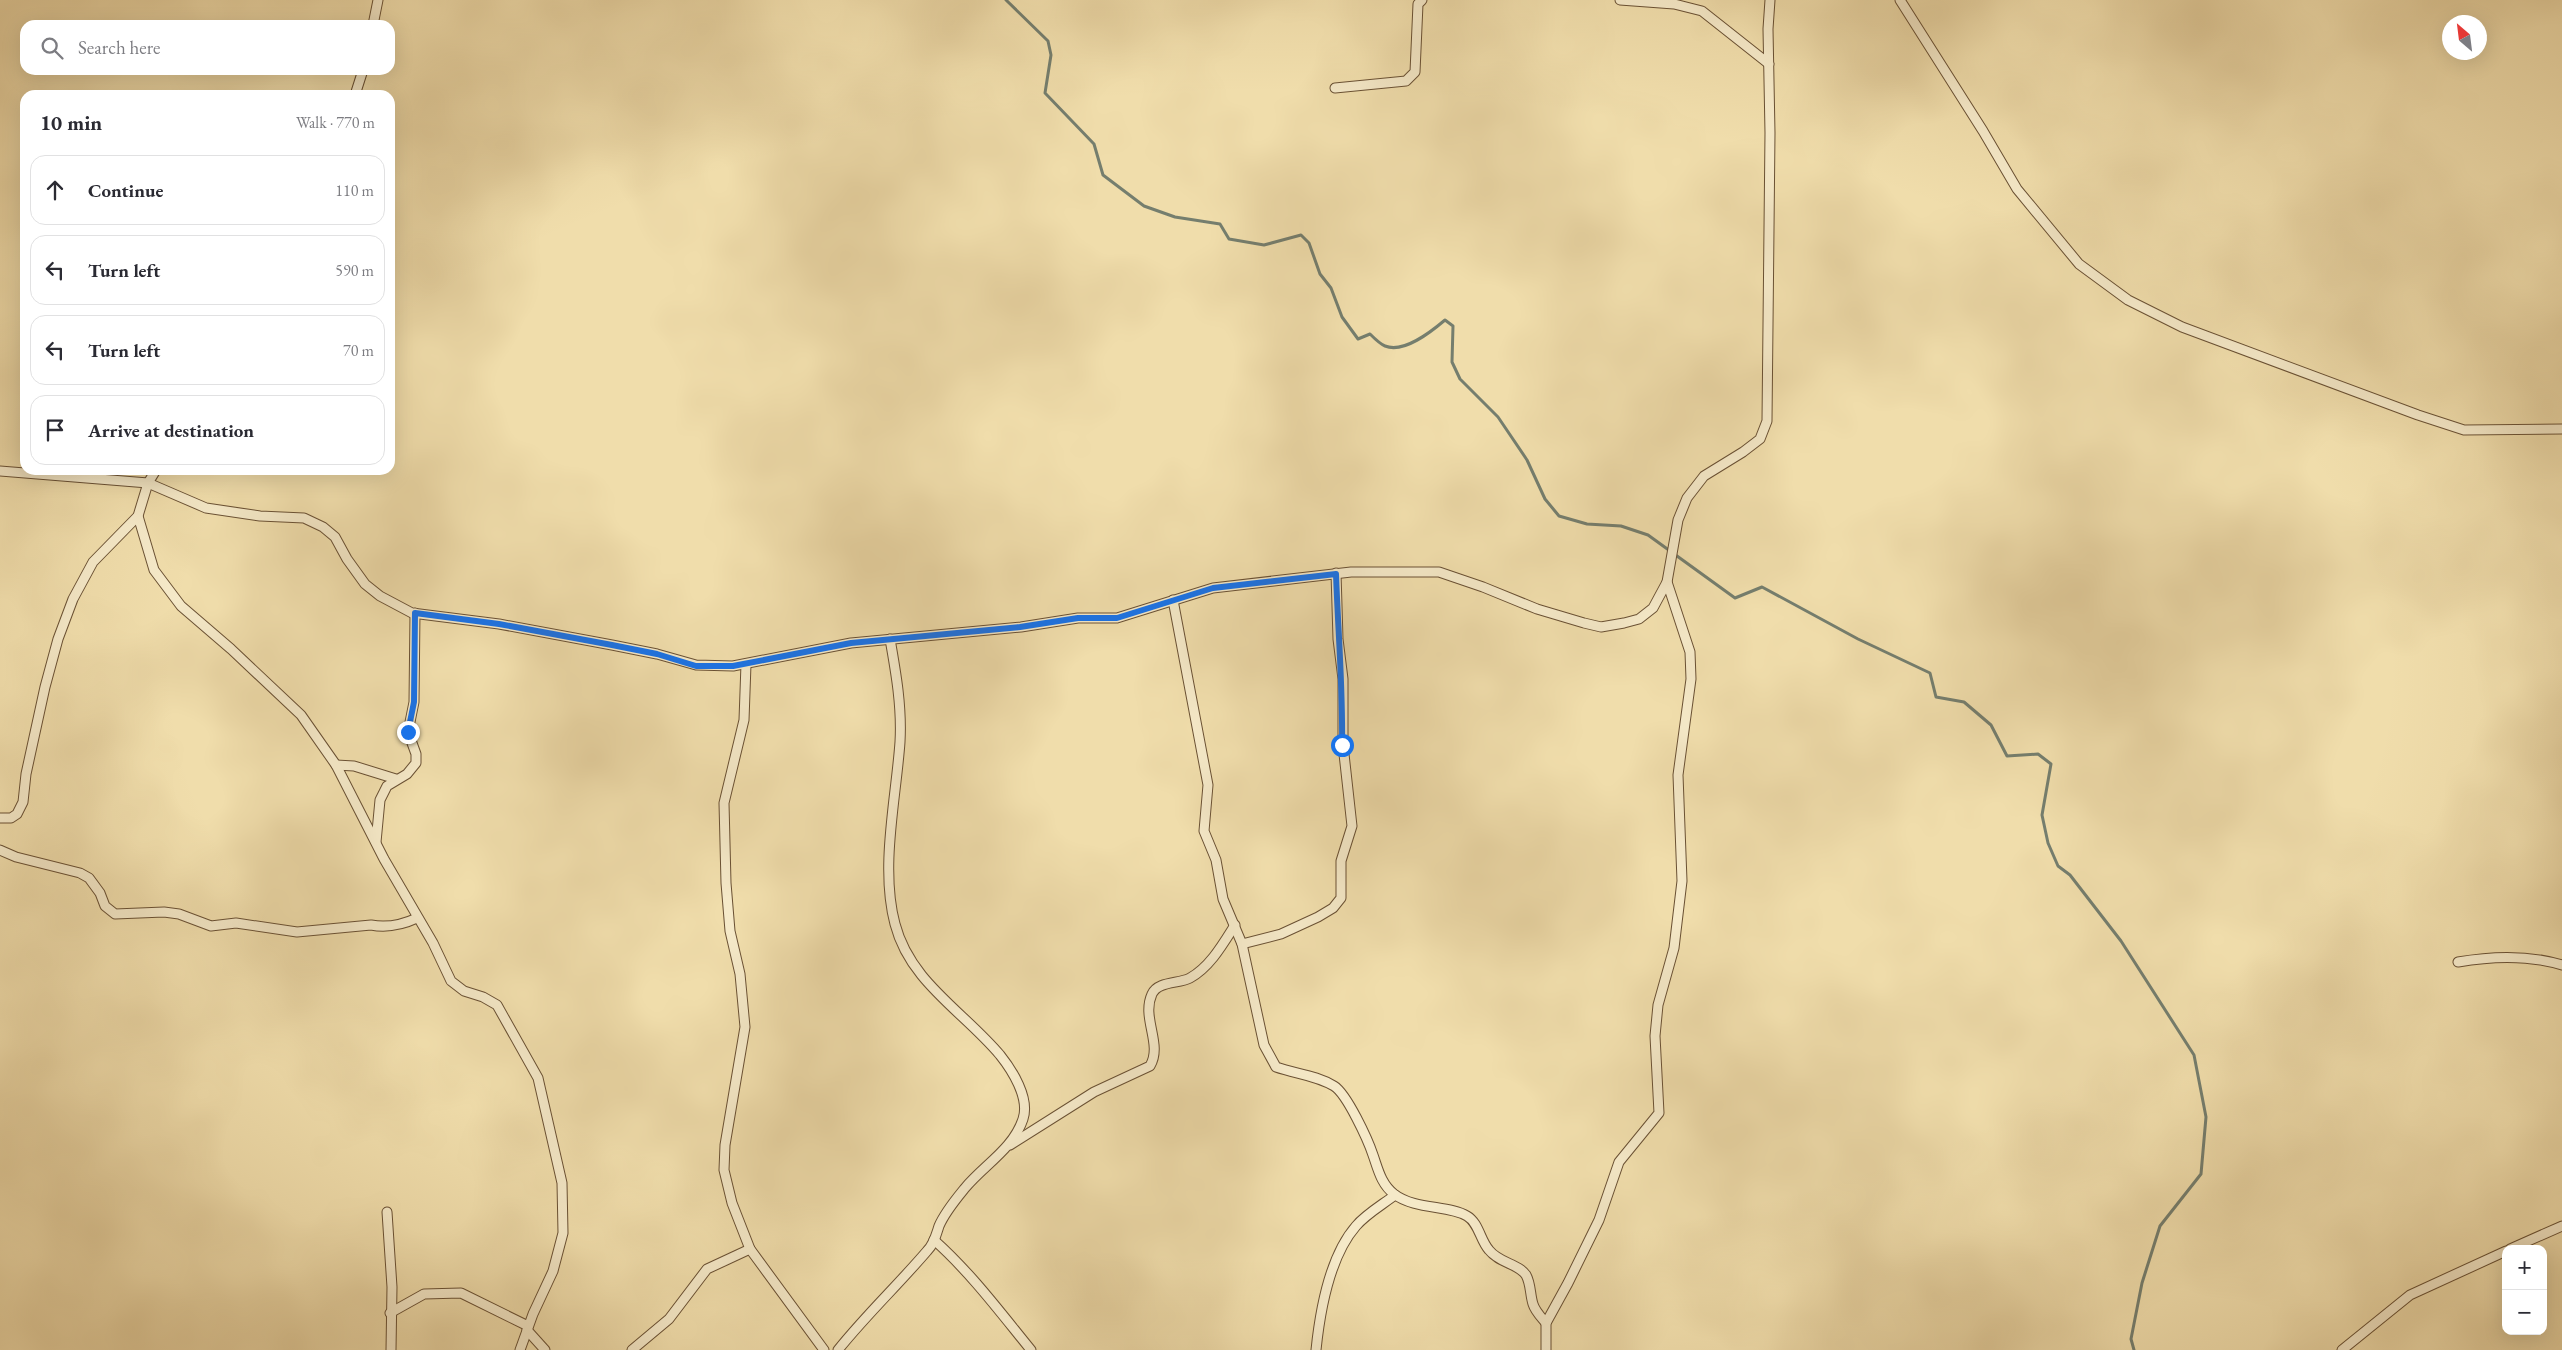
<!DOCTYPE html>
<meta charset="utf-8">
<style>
:root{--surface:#fff;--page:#f7f7f7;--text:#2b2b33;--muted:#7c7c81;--line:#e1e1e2}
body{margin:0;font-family:"EB Garamond",serif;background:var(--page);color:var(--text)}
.controls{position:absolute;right:15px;bottom:15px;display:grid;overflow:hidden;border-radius:10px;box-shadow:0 5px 20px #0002}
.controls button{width:45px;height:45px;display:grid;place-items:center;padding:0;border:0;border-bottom:1px solid var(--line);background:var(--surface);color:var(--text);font:25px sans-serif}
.compass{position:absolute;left:2442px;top:15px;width:45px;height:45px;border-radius:50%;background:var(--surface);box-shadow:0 5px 20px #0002;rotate:332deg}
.stop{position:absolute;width:15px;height:15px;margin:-11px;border:4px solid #1a73e8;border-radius:50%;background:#fff}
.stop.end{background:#1a73e8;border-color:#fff;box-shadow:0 1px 5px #0008}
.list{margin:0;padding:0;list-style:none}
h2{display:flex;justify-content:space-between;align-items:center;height:65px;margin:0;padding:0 20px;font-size:21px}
h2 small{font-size:16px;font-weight:400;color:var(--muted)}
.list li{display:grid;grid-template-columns:32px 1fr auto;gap:15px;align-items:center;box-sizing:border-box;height:70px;margin:0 10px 10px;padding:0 10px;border:1px solid var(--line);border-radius:15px}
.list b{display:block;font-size:19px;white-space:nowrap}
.list em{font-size:16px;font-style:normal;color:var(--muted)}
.icon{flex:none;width:28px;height:28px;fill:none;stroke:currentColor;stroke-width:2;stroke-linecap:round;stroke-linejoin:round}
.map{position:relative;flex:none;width:2562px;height:1350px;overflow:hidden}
.search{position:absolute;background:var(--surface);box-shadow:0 5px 20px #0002;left:20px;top:20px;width:375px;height:55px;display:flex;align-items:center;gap:12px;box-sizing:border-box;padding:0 18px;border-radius:15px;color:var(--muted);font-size:19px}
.panel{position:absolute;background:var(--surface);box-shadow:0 5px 20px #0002;left:20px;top:90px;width:375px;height:385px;border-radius:15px}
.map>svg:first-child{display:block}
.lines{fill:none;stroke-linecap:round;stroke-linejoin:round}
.stream{stroke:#757e6e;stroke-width:3}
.minor-casing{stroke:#6a5134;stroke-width:11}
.minor{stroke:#f5e9c8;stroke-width:9}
.route{stroke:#1a73e8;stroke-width:6}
</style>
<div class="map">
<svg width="2562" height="1350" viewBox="0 0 2562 1350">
<rect width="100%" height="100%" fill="#f0ddab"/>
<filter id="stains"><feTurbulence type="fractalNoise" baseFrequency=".004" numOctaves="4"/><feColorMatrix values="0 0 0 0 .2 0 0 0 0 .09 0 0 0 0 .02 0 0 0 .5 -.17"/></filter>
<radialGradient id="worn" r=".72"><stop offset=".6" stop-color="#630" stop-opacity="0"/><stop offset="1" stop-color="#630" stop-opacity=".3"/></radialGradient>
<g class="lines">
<!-- stream -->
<path class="stream" d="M1006,0l42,41 3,14 -6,38 49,51 9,31 41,31 31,11 45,7 9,15 35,6 37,-10 8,8 11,31 11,14 11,29 16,22 12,-5c4,4 10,10 15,12 19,8 47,-15 60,-26l8,6 -1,36 8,17 38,38 29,43 18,39 14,17 28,8 34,2 27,9 87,63 27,-11 96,52 72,34 6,24 28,5 27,23 16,31 31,-2 13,10 -9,51 6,28 10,23 12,9 51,66 73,114 12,62 -5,57 -41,52 -18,57 -11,56 3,11"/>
<defs>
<g id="minor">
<path d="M1620,0l54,4 28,7 67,53"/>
<path d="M1900,0l83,131 34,58 62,75 49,36 54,27 236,88 46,15 98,-1"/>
<path d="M373,25l5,-25"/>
<path d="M1335,88l71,-7 9,-9 3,-68 4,-4"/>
<path d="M355,95l8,-25"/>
<path d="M0,471l148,12 58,25 54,8 44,2 19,9 12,10 12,22 18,25 15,12 32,17 87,11 113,21 45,9 39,11 37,1 118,-23 170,-16 57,-9h39l96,-30 138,-16h88l44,15 54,22 47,14 17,4 23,-4 15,-4 14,-11 14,-26 11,-62 9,-22 17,-22 39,-24 17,-13 7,-18 3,-288 -2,-104 2,-29"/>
<path d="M138,516l16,54 27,36 50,43 70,66 35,50 48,94 49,84 18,38 13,10 19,6 14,8 41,73 24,105 1,50 -10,38 -20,43 -13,36"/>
<path d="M1173,600l35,185 -4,46 12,29 7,39 19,45 22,101 12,22c20,7 40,8 58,19 13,8 34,54 39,69 5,14 8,29 21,39 21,16 55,11 73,22 12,7 13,24 22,34 10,13 30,14 37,25 5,9 4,20 7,29 2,7 8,13 13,19"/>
<path d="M746,664l-2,56 -20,83 2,80 4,48 10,43 5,53 -20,118 -1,25 8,33 18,46 74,101"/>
<path d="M336,765l18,1 42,13"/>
<path d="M0,818h11l6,-4 6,-12 3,-28 19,-87 13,-48 15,-40 20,-37 45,-46 10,-33 8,-13"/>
<path d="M376,842l4,-42 7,-14 20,-12 9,-11v-9l-8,-22 6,-30 1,-89"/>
<path d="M0,850l16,7 64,16 9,5 11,15 5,13 10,8 49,-2 15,2 32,12 25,-3 61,9 74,-7c16,3 31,0 46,-7"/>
<path d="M1242,944l39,-10 37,-17 15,-9 8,-10v-37l11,-35 -9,-81v-66l-5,-40 -2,-66"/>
<path d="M2458,962c34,-6 71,-7 104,3"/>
<path d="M1010,1145l84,-53 56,-26c13,-22 -9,-48 2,-72 6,-13 27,-10 38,-16 20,-11 33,-34 45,-53"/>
<path d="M387,1212l5,75 -1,63"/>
<path d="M934,1240c37,33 66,72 97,110"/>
<path d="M2510,1249l52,-23"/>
<path d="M390,1313l34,-19 37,-1 67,33"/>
<path d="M527,1330l18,20"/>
<path d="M632,1350l37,-31 38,-50 43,-20"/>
<path d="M838,1350c28,-35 60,-65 89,-99 7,-7 9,-16 12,-25 6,-14 17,-27 26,-38 19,-23 48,-39 58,-69 7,-21 -11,-49 -23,-64 -37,-44 -90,-73 -105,-131 -15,-56 1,-125 5,-182 2,-35 -4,-69 -10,-103"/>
<path d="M1316,1350c4,-39 13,-93 40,-124 10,-12 26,-21 39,-31"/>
<path d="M1546,1350v-27l22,-40 31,-63 20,-58 40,-49 -4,-77 3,-31 16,-57 8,-67 -4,-106 13,-96 -1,-27 -23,-70"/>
<path d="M2342,1350l68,-55 96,-44"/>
</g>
</defs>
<!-- minor casing -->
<use href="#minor" class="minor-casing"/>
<!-- minor -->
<use href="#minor" class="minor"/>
</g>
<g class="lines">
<!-- route -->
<path class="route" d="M408,732l6,-30 1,-89 84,11 113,21 45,9 39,12h37l118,-23 169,-16 58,-9h39l96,-30 123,-14c2,57 7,114 6,171"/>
</g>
<rect width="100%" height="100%" filter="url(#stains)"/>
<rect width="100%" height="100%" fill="url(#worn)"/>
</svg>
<div class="controls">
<button>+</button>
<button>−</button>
</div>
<svg class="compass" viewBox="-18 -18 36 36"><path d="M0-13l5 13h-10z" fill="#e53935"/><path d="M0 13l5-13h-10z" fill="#7c7c81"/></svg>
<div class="stop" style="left:1342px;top:745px"></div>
<div class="stop end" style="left:408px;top:732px"></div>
<div class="search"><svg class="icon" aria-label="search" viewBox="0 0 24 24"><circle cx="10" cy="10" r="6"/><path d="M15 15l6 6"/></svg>Search here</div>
<section class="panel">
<h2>10 min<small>Walk · 770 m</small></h2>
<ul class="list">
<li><svg class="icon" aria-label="ahead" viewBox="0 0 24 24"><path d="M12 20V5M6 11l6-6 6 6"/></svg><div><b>Continue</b></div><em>110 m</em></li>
<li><svg class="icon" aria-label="left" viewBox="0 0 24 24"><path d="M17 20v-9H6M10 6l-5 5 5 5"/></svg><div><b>Turn left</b></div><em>590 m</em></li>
<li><svg class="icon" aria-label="left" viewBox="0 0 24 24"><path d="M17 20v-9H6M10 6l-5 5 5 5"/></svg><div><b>Turn left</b></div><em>70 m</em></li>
<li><svg class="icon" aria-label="arrive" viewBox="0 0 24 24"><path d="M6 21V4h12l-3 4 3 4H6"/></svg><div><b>Arrive at destination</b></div></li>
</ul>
</section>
</div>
